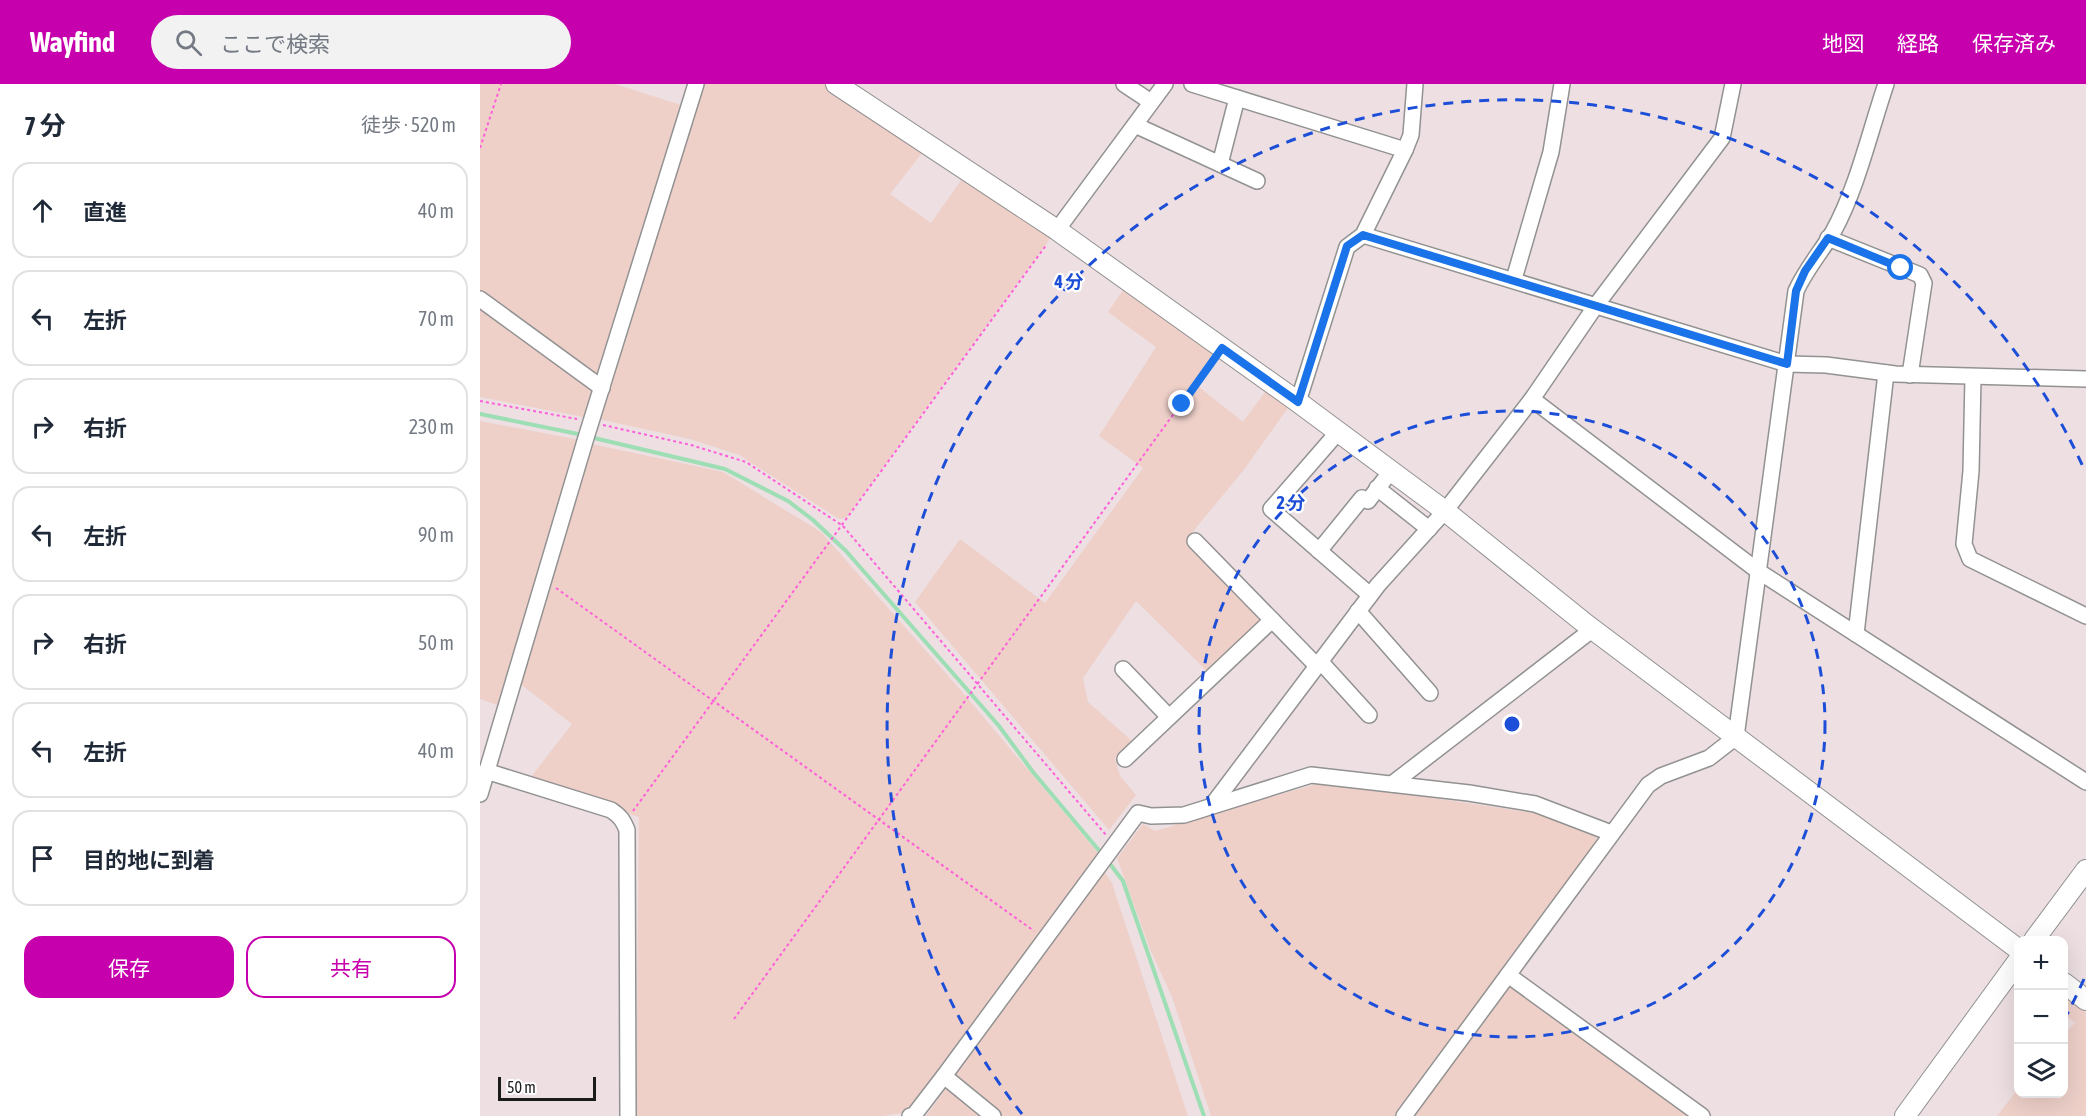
<!DOCTYPE html>
<html lang="ja">
<meta charset="utf-8">
<style>
:root{--surface:#fff;--page:#f2f2f3;--text:#1f2937;--muted:#747a83;--line:#e0e1e3;--accent:#c600ac}
body{margin:0;font-family:"Asap Condensed","Noto Sans JP",sans-serif;background:var(--page);color:var(--text)}
.controls{position:absolute;right:18px;bottom:18px;display:grid;overflow:hidden;border-radius:12px;box-shadow:0 6px 24px #0002}
.controls button{width:54px;height:54px;display:grid;place-items:center;padding:0;border:0;border-bottom:2px solid var(--line);background:var(--surface);color:var(--text);font:30px sans-serif}
.scale{position:absolute;left:18px;bottom:15px;width:98px;box-sizing:border-box;padding-left:6px;border:3px solid #1b1b1b;border-top:0;font-size:16px;line-height:21px;white-space:nowrap;color:#1b1b1b;-webkit-text-stroke:4px #fff;paint-order:stroke}
.stop{position:absolute;width:18px;height:18px;margin:-14px;border:4px solid #1a73e8;border-radius:50%;background:#fff}
.stop.end{background:#1a73e8;border-color:#fff;box-shadow:0 2px 6px #0008}
.list{margin:0;padding:0;list-style:none}
h2{display:flex;justify-content:space-between;align-items:center;height:78px;margin:0;padding:0 24px;font-size:26px}
h2 small{font-size:20px;font-weight:400;color:var(--muted)}
.list li{display:grid;grid-template-columns:39px 1fr auto;gap:18px;align-items:center;box-sizing:border-box;height:96px;margin:0 12px 12px;padding:0 12px;border:2px solid var(--line);border-radius:18px}
.list b{display:block;font-size:22px;white-space:nowrap}
.list em{font-size:20px;font-style:normal;color:var(--muted)}
.actions{display:flex;gap:12px;padding:18px 24px}
.actions a{flex:1;padding:14px 0;border:2px solid var(--accent);border-radius:18px;text-align:center;font-size:21px;color:var(--accent)}
.actions .main{background:var(--accent);color:#fff}
.icon{flex:none;width:33px;height:33px;fill:none;stroke:currentColor;stroke-width:2;stroke-linecap:round;stroke-linejoin:round}
.map{position:relative;flex:none;width:1606px;height:1032px;overflow:hidden}
header{display:flex;align-items:center;gap:36px;box-sizing:border-box;height:84px;padding:0 30px;background:var(--accent);color:#fff}
header strong{font-size:28px}
nav{display:flex;gap:33px;margin-inline-start:auto;font-size:21px}
.search{width:420px;height:54px;background:var(--page);display:flex;align-items:center;gap:15px;box-sizing:border-box;padding:0 21px;border-radius:33px;color:var(--muted);font-size:22px}
main{display:flex}
aside{flex:1;background:var(--surface)}
.map>svg:first-child{display:block}
.farmland{fill:#eed0c9}
.lines{fill:none;stroke-linecap:round;stroke-linejoin:round}
.stream{stroke:#9ddeb4;stroke-width:4}
.minor-casing{stroke:#929292;stroke-width:18}
.tertiary-casing{stroke:#929292;stroke-width:22}
.path{stroke:#ff5fda;stroke-width:2;stroke-dasharray:3 3;stroke-linecap:butt}
.minor{stroke:#fff;stroke-width:15}
.tertiary{stroke:#fff;stroke-width:20}
.route{stroke:#1a73e8;stroke-width:8}
.ring{fill:none;stroke:#1d4ed8;stroke-width:3;stroke-dasharray:10 8}
.centre{fill:#1d4ed8;stroke:#fff;stroke-width:3}
.ring-label{font-size:18px;text-anchor:middle;font-weight:bold;fill:#1d4ed8;stroke:#fff;stroke-width:4.5;stroke-linejoin:round;paint-order:stroke}
</style>
<header>
<strong>Wayfind</strong>
<div class="search"><svg class="icon" aria-label="search" viewBox="0 0 24 24"><circle cx="10" cy="10" r="6"/><path d="M15 15l6 6"/></svg>ここで検索</div>
<nav><a>地図</a><a>経路</a><a>保存済み</a></nav>
</header>
<main>
<aside>
<h2>7 分<small>徒歩 · 520 m</small></h2>
<ul class="list">
<li><svg class="icon" aria-label="ahead" viewBox="0 0 24 24"><path d="M12 20V5M6 11l6-6 6 6"/></svg><div><b>直進</b></div><em>40 m</em></li>
<li><svg class="icon" aria-label="left" viewBox="0 0 24 24"><path d="M17 20v-9H6M10 6l-5 5 5 5"/></svg><div><b>左折</b></div><em>70 m</em></li>
<li><svg class="icon" aria-label="right" viewBox="0 0 24 24"><path d="M7 20v-9h11M14 6l5 5-5 5"/></svg><div><b>右折</b></div><em>230 m</em></li>
<li><svg class="icon" aria-label="left" viewBox="0 0 24 24"><path d="M17 20v-9H6M10 6l-5 5 5 5"/></svg><div><b>左折</b></div><em>90 m</em></li>
<li><svg class="icon" aria-label="right" viewBox="0 0 24 24"><path d="M7 20v-9h11M14 6l5 5-5 5"/></svg><div><b>右折</b></div><em>50 m</em></li>
<li><svg class="icon" aria-label="left" viewBox="0 0 24 24"><path d="M17 20v-9H6M10 6l-5 5 5 5"/></svg><div><b>左折</b></div><em>40 m</em></li>
<li><svg class="icon" aria-label="arrive" viewBox="0 0 24 24"><path d="M6 21V4h12l-3 4 3 4H6"/></svg><div><b>目的地に到着</b></div></li>
</ul>
<div class="actions"><a class="main">保存</a><a>共有</a></div>
</aside>
<div class="map">
<svg width="1606" height="1032" viewBox="0 0 1606 1032">
<rect width="100%" height="100%" fill="#eddfe2"/>
<!-- farmland -->
<g class="farmland">
<path d="M0,0h135l69,22 -94,308 -7,3 -103,-20z"/>
<path d="M222,0h124l100,64 -36,46 41,29 33,-47 85,59v5l-203,278 -7,1 -100,-64 -49,-16 -92,-20z"/>
<path d="M644,205l90,65 -20,29 49,39 24,-33 23,16 -47,66 -53,64 75,83 -52,59 -77,-76 -53,77 5,24 45,40 -18,16 5,18 16,19 -27,35 -194,-228 45,-63 85,64 98,-135 -44,-32 57,-89 -48,-35z"/>
<path d="M0,337l100,19 -83,265 -17,-6z"/>
<path d="M112,360l131,28 98,60 144,163 134,159 -179,244 -13,14 -24,4h-247l3,-299 -112,-35 45,-58 -54,-42z"/>
<path d="M843,698l212,31 59,22 3,4 -20,36 -74,100 191,141h-483l-39,-119 -22,-48 -33,-91 26,-34 12,7z"/>
<path d="M624,787l8,12 76,233h-262z"/>
<path d="M1584,911l22,17v104h-89l21,-27v5h46v-60l11,-11 -11,-9z"/>
</g>
<g class="lines">
<!-- stream -->
<g class="stream">
<path d="M0,330l103,21"/>
<path d="M110,353l135,32 63,32 25,19 33,31 153,175 34,46 69,82"/>
<path d="M627,776l16,21 81,235"/>
</g>
<defs>
<g id="minor">
<path d="M644,0l27,18"/>
<path d="M712,0l213,66"/>
<path d="M655,41l122,56"/>
<path d="M740,80l17,-66"/>
<path d="M577,146l108,-146"/>
<path d="M883,151l424,129 39,1 69,9 191,5"/>
<path d="M1348,154l92,37 4,8 -14,92"/>
<path d="M1034,195l37,-127 11,-68"/>
<path d="M0,215l122,89"/>
<path d="M1493,294l-2,93 -7,73 6,15 116,57"/>
<path d="M1052,315l226,172 328,211"/>
<path d="M818,318l49,-155 16,-12 42,-85 6,-15 4,-51"/>
<path d="M858,348l-67,77 99,86"/>
<path d="M897,404l52,41"/>
<path d="M715,457l122,125"/>
<path d="M839,467l43,-53 6,3 23,-30"/>
<path d="M878,527l72,82"/>
<path d="M1376,550l30,-261"/>
<path d="M840,577l49,54"/>
<path d="M643,585l46,48"/>
<path d="M645,675l147,-139"/>
<path d="M6,687l125,39c9,6 12,10 16,20l1,286"/>
<path d="M912,700l201,-155"/>
<path d="M0,710l105,-353 111,-357"/>
<path d="M733,720l165,-219 67,-74 87,-112 65,-95 125,-166 11,-54"/>
<path d="M1028,891l194,141"/>
<path d="M464,992l49,40"/>
<path d="M430,1032l4,-1 30,-39 194,-263 13,3 33,-1 127,-40 158,18 66,11 76,29"/>
<path d="M924,1032l244,-331 13,-9 48,-18 27,-21 60,-446c10,-22 25,-39 37,-59 24,-43 37,-101 53,-148"/>
</g>
<g id="tertiary">
<path d="M356,0l221,146 241,172 147,109 142,114 431,324"/>
<path d="M1554,856l52,-70"/>
<path d="M1584,899l22,17"/>
<path d="M1425,1032l113,-155"/>
</g>
</defs>
<!-- minor casing -->
<use href="#minor" class="minor-casing"/>
<!-- tertiary casing -->
<use href="#tertiary" class="tertiary-casing"/>
<!-- path -->
<g class="path">
<path d="M0,64l21,-64"/>
<path d="M0,317l97,18"/>
<path d="M123,341l88,20 55,17 97,64 263,309"/>
<path d="M76,504l478,343"/>
<path d="M153,727l414,-567"/>
<path d="M254,935l478,-658"/>
</g>
<!-- minor -->
<use href="#minor" class="minor"/>
<!-- tertiary -->
<use href="#tertiary" class="tertiary"/>
</g>
<g class="lines">
<!-- route -->
<path class="route" d="M702,320l40,-56 76,54 49,-156 16,-11 424,129 9,-73 9,-20 23,-33 73,30"/>
</g>
<!-- distance rings -->
<g class="ring">
<circle cx="1032" cy="640" r="313"/>
<path d="M1604 895A626 626 0 0 1 1585 934M542 1030A626 626 0 1 1 1604 385"/>
</g>
<circle cx="1032" cy="640" r="9" class="centre"/>
<g class="ring-label">
<text x="589" y="204">4 分</text>
<text x="811" y="425">2 分</text>
</g>
</svg>
<div class="controls">
<button>+</button>
<button>−</button>
<button><svg class="icon" aria-label="layers" viewBox="0 0 24 24"><path d="M12 4l9 5-9 5-9-5zM3 14l9 5 9-5"/></svg></button>
</div>
<div class="scale">50 m</div>
<div class="stop" style="left:1421px;top:184px"></div>
<div class="stop end" style="left:702px;top:320px"></div>
</div>
</main>
